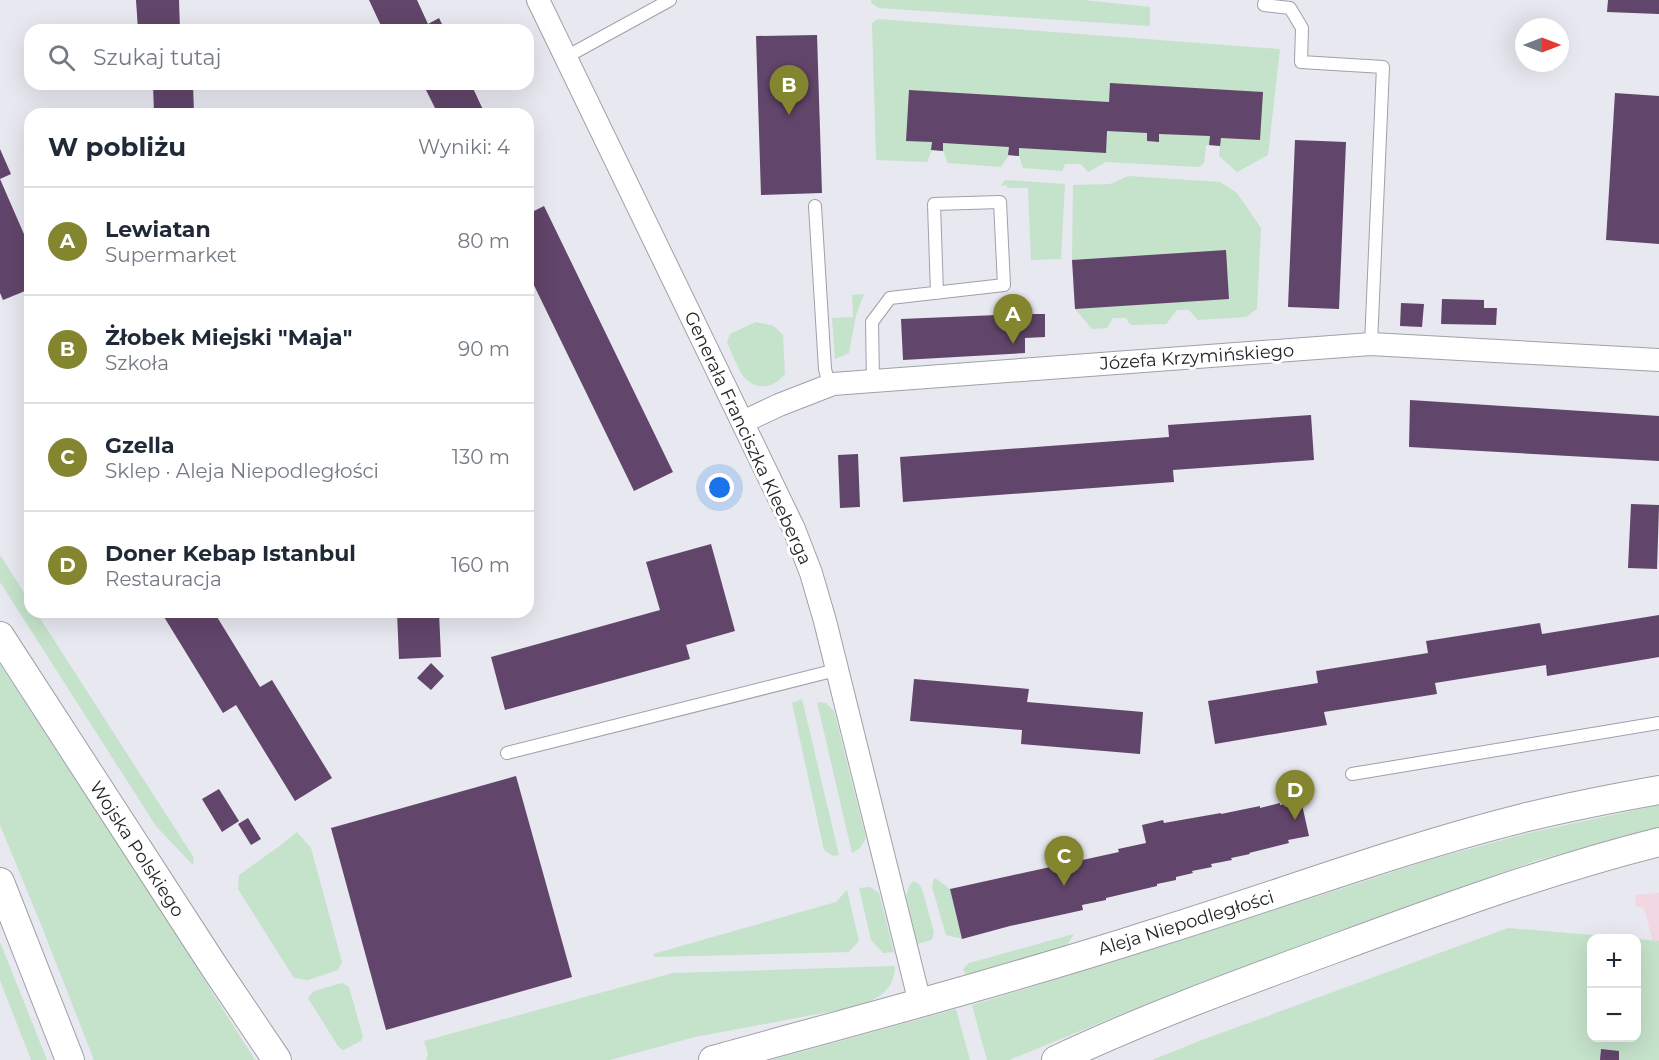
<!DOCTYPE html>
<html lang="pl">
<meta charset="utf-8">
<style>
:root{--surface:#fff;--page:#f2f2f3;--text:#1f2937;--muted:#747a83;--line:#e0e1e3;--accent:#84852f}
body{margin:0;font-family:Montserrat,sans-serif;background:var(--page);color:var(--text)}
.controls{position:absolute;right:18px;bottom:18px;display:grid;overflow:hidden;border-radius:12px;box-shadow:0 6px 24px #0002}
.controls button{width:54px;height:54px;display:grid;place-items:center;padding:0;border:0;border-bottom:2px solid var(--line);background:var(--surface);color:var(--text);font:30px sans-serif}
.compass{position:absolute;left:1515px;top:18px;width:54px;height:54px;border-radius:50%;background:var(--surface);box-shadow:0 6px 24px #0002;rotate:90deg}
.you{position:absolute;left:720px;top:488px;width:21px;height:21px;margin:-15px;border:4px solid #fff;border-radius:50%;background:#1a73e8;box-shadow:0 0 0 9px #1a73e833}
.badge{display:grid;place-items:center;width:39px;height:39px;border-radius:50%;background:var(--accent);color:#fff;font-size:20px;font-weight:700}
.pin{position:absolute;translate:-50% -50px;filter:drop-shadow(0 2px 3px #0008)}
.pin::after{content:'';position:absolute;top:32px;width:21px;height:18px;background:inherit;clip-path:polygon(0 0,100% 0,50% 100%)}
.list{margin:0;padding:0;list-style:none}
h2{display:flex;justify-content:space-between;align-items:center;height:78px;margin:0;padding:0 24px;font-size:26px}
h2 small{font-size:20px;font-weight:400;color:var(--muted)}
.list li{display:grid;grid-template-columns:39px 1fr auto;gap:18px;align-items:center;box-sizing:border-box;height:108px;padding:0 24px;border-top:2px solid var(--line)}
.list b{display:block;font-size:22px;white-space:nowrap}
.list p{margin:0;font-size:20px;white-space:nowrap;color:var(--muted)}
.list em{font-size:20px;font-style:normal;color:var(--muted)}
.icon{flex:none;width:33px;height:33px;fill:none;stroke:currentColor;stroke-width:2;stroke-linecap:round;stroke-linejoin:round}
.map{position:relative;flex:none;width:1659px;height:1060px;overflow:hidden}
.search{position:absolute;background:var(--surface);box-shadow:0 6px 24px #0002;left:24px;top:24px;width:510px;height:66px;display:flex;align-items:center;gap:15px;box-sizing:border-box;padding:0 21px;border-radius:18px;color:var(--muted);font-size:22px}
.panel{position:absolute;background:var(--surface);box-shadow:0 6px 24px #0002;left:24px;top:108px;width:510px;height:510px;border-radius:18px}
.map>svg:first-child{display:block}
.commercial{fill:#f0d7e1}
.green{fill:#c5e2ca}
.building{fill:#62456a}
.lines{fill:none;stroke-linecap:round;stroke-linejoin:round}
.service-casing{stroke:#9fa1a8;stroke-width:14}
.minor-casing{stroke:#9fa1a8;stroke-width:24}
.tertiary-casing{stroke:#9fa1a8;stroke-width:30}
.service{stroke:#fff;stroke-width:12}
.minor{stroke:#fff;stroke-width:22}
.tertiary{stroke:#fff;stroke-width:28}
.labels{text-anchor:middle;stroke-width:6;stroke-linejoin:round;paint-order:stroke}
.street-label{font-size:18px;fill:#242527;stroke:#fff}
</style>
<div class="map">
<svg width="1659" height="1060" viewBox="0 0 1659 1060">
<rect width="100%" height="100%" fill="#e7e8f0"/>
<!-- commercial -->
<path class="commercial" d="M1659,893v48h-6l-9,-33 -9,-2 1,-11z"/>
<!-- green -->
<g class="green">
<path d="M871,0h212l67,7v19l-271,-18 -8,-5z"/>
<path d="M878,19l402,30 -12,106 -31,17 -18,-16 1,-10 -14,-1 -2,18 -5,4 -93,-5 -18,10 -7,-8h-16l-3,7 -39,-3 -4,-12 -10,-1 -8,12 -53,-4 -5,-12 -11,-1 -5,12 -51,-2 -4,-137z"/>
<path d="M1128,176l92,6 17,11 24,35 -4,81 -11,8 -48,3 -9,-10h-12l-11,14 -32,1 -4,-1 -4,-6h-13l-6,10 -15,1 -17,-20 -3,-49 1,-75 37,-1z"/>
<path d="M1005,180l60,4 -4,75 -30,1 -3,-72h-21v-3l-6,1z"/>
<path d="M864,294l-8,21 -7,38 -14,6 -3,-41 21,-1 -1,-22z"/>
<path d="M756,322l18,4 9,9 2,39c-13,16 -32,17 -44,-1 -5,-10 -10,-21 -14,-31l3,-8z"/>
<path d="M0,555l30,47v10h6l158,246 -1,7 -37,-39 -156,-244z"/>
<path d="M0,664l116,176 139,220h-161l-54,-138 -40,-97z"/>
<path d="M802,699l37,156 -6,1 -9,-6 -32,-147z"/>
<path d="M817,702l9,1 8,8 32,127 -6,10 -8,5z"/>
<path d="M1659,805v22l-124,34 -180,64 -182,68 -164,67h-22l-15,-55 186,-57 278,-90 93,-25z"/>
<path d="M297,832l14,16 31,114 -4,8 -30,10 -14,-2 -56,-89 1,-14 42,-30z"/>
<path d="M935,878l15,11 12,50 -16,-4 -14,-48 1,-6z"/>
<path d="M913,881l6,3 3,5 12,43 -2,8 -15,4 -11,-48 3,-9z"/>
<path d="M870,887l9,6 15,59 -11,1 -12,-13 -12,-52z"/>
<path d="M847,890l12,51 -10,11 -194,5 -2,-3 183,-52z"/>
<path d="M1508,928l121,10h-37v100h44l1,-99 22,2v119h-507l50,-20z"/>
<path d="M1074,934l-8,13 -93,26 -8,1 -2,-5 6,-6z"/>
<path d="M0,942l47,118h-16l-31,-80z"/>
<path d="M895,966c-1,26 -18,33 -40,41l-160,30 -85,23h-184l2,-6 -4,-13 249,-68z"/>
<path d="M342,983l7,4 14,50 -2,4 -18,9 -5,-4 -30,-48 6,-7z"/>
<path d="M956,1009l14,51h-198z"/>
</g>
<!-- building -->
<g class="building">
<path d="M136,0h43l1,30h-42z"/>
<path d="M369,0h48l11,24 11,-6 6,12h-62z"/>
<path d="M1608,0h51v14l-52,-2z"/>
<path d="M817,35l5,158 -61,2 -5,-159z"/>
<path d="M1110,83l153,9 -3,48 -39,-2 -1,8 -11,-1 1,-9 -51,-2v8l-12,-1v-8l-40,-2 -1,22 -87,-5v8l-11,-1 1,-8 -66,-4v8l-12,-1 1,-8 -26,-1 3,-51 200,12z"/>
<path d="M153,84h40l1,30h-40z"/>
<path d="M423,84h48l14,30h-47z"/>
<path d="M1615,93l44,3v148l-53,-4z"/>
<path d="M1295,140l51,2 -7,167 -51,-2z"/>
<path d="M0,149l11,25 -11,5z"/>
<path d="M0,179l30,69v41l-27,11 -3,-7z"/>
<path d="M544,206l129,266 -39,19 -106,-218v-59z"/>
<path d="M1226,250l3,49 -154,10 -3,-49z"/>
<path d="M1442,299l42,1v8h13l-1,17 -55,-1z"/>
<path d="M1401,303l23,1 -2,23 -22,-1z"/>
<path d="M1023,304v10h22v23l-20,1v15l-122,7 -2,-41 96,-4 -1,-10z"/>
<path d="M1410,400l249,16v45l-250,-14z"/>
<path d="M1311,415l3,45 -141,10 1,12 -271,20 -3,-45 269,-20 -1,-12z"/>
<path d="M858,454l2,53 -20,1 -2,-53z"/>
<path d="M1631,504l28,1 -2,64 -29,-1z"/>
<path d="M711,544l24,87 -49,14 4,14 -185,51 -14,-53 169,-47 -14,-48z"/>
<path d="M161,612h53l46,75 12,-7 60,98 -37,23 -59,-96 -13,8z"/>
<path d="M397,612h42l2,45 -42,2z"/>
<path d="M1659,615v42l-112,19 -1,-11 -111,18 2,11 -113,18 3,13 -112,19 -7,-43 110,-18 -2,-12 112,-18 -2,-12 114,-18 2,11z"/>
<path d="M431,663l13,13 -13,14 -14,-12z"/>
<path d="M914,679l115,10 -2,13 116,10 -3,42 -119,-10 1,-14 -112,-9z"/>
<path d="M516,776l56,201 -186,53 -55,-202z"/>
<path d="M219,789l20,32 -17,11 -20,-33z"/>
<path d="M1301,800l8,36 -21,4 1,3 -40,10 1,1 -19,4 1,2 -21,4 1,3 -20,4 1,2 -17,4v3l-19,4v2l-51,12v2l-24,5 1,5 -73,16 -48,13 -12,-50 169,-37 -1,-3 28,-6 -4,-18 21,-5 1,3 57,-10v1l39,-8v2l20,-5v2z"/>
<path d="M248,818l13,21 -10,6 -13,-21z"/>
<path d="M1601,1049l18,2v9h-19z"/>
</g>
<g class="lines">
<defs>
<g id="service">
<path d="M1265,0l-1,5 26,3 12,20 -1,34 82,5 -12,277"/>
<path d="M566,57l104,-57"/>
<path d="M815,206l10,163 4,16"/>
<path d="M873,381l-1,-59 18,-24 114,-13 -4,-83 -66,2 3,89"/>
<path d="M507,753l329,-83"/>
<path d="M1352,774l307,-51"/>
</g>
<g id="minor">
<path d="M538,0l256,529 17,44 14,48 95,382"/>
<path d="M743,422l36,-17 54,-21 538,-40 288,16"/>
</g>
<g id="tertiary">
<path d="M0,636l215,332 62,92"/>
<path d="M0,882l70,178"/>
<path d="M713,1060c148,-41 296,-80 442,-127 123,-38 244,-84 368,-115 45,-11 91,-20 136,-28"/>
<path d="M1056,1060c89,-42 182,-76 275,-110 108,-40 217,-80 328,-108"/>
</g>
</defs>
<!-- service casing -->
<use href="#service" class="service-casing"/>
<!-- minor casing -->
<use href="#minor" class="minor-casing"/>
<!-- tertiary casing -->
<use href="#tertiary" class="tertiary-casing"/>
<!-- service -->
<use href="#service" class="service"/>
<!-- minor -->
<use href="#minor" class="minor"/>
<!-- tertiary -->
<use href="#tertiary" class="tertiary"/>
</g>
<g class="labels">
<!-- street labels -->
<g class="street-label">
<text transform="translate(1197 357) rotate(-4)" y="6">Józefa Krzymińskiego</text>
<text transform="translate(748 438) rotate(65)" y="6">Generała Franciszka Kleeberga</text>
<text transform="translate(137 849) rotate(57)" y="6">Wojska Polskiego</text>
<text transform="translate(1186 923) rotate(-17)" y="6">Aleja Niepodległości</text>
</g>
</g>
</svg>
<div class="controls">
<button>+</button>
<button>−</button>
</div>
<svg class="compass" viewBox="-18 -18 36 36"><path d="M0-13l5 13h-10z" fill="#e53935"/><path d="M0 13l5-13h-10z" fill="#747a83"/></svg>
<div class="you"></div>
<div class="pin badge" style="left:1013px;top:344px">A</div>
<div class="pin badge" style="left:789px;top:115px">B</div>
<div class="pin badge" style="left:1064px;top:886px">C</div>
<div class="pin badge" style="left:1295px;top:820px">D</div>
<div class="search"><svg class="icon" aria-label="search" viewBox="0 0 24 24"><circle cx="10" cy="10" r="6"/><path d="M15 15l6 6"/></svg>Szukaj tutaj</div>
<section class="panel">
<h2>W pobliżu<small>Wyniki: 4</small></h2>
<ul class="list">
<li><span class="badge">A</span><div><b>Lewiatan</b><p>Supermarket</p></div><em>80 m</em></li>
<li><span class="badge">B</span><div><b>Żłobek Miejski &quot;Maja&quot;</b><p>Szkoła</p></div><em>90 m</em></li>
<li><span class="badge">C</span><div><b>Gzella</b><p>Sklep · Aleja Niepodległości</p></div><em>130 m</em></li>
<li><span class="badge">D</span><div><b>Doner Kebap Istanbul</b><p>Restauracja</p></div><em>160 m</em></li>
</ul>
</section>
</div>
